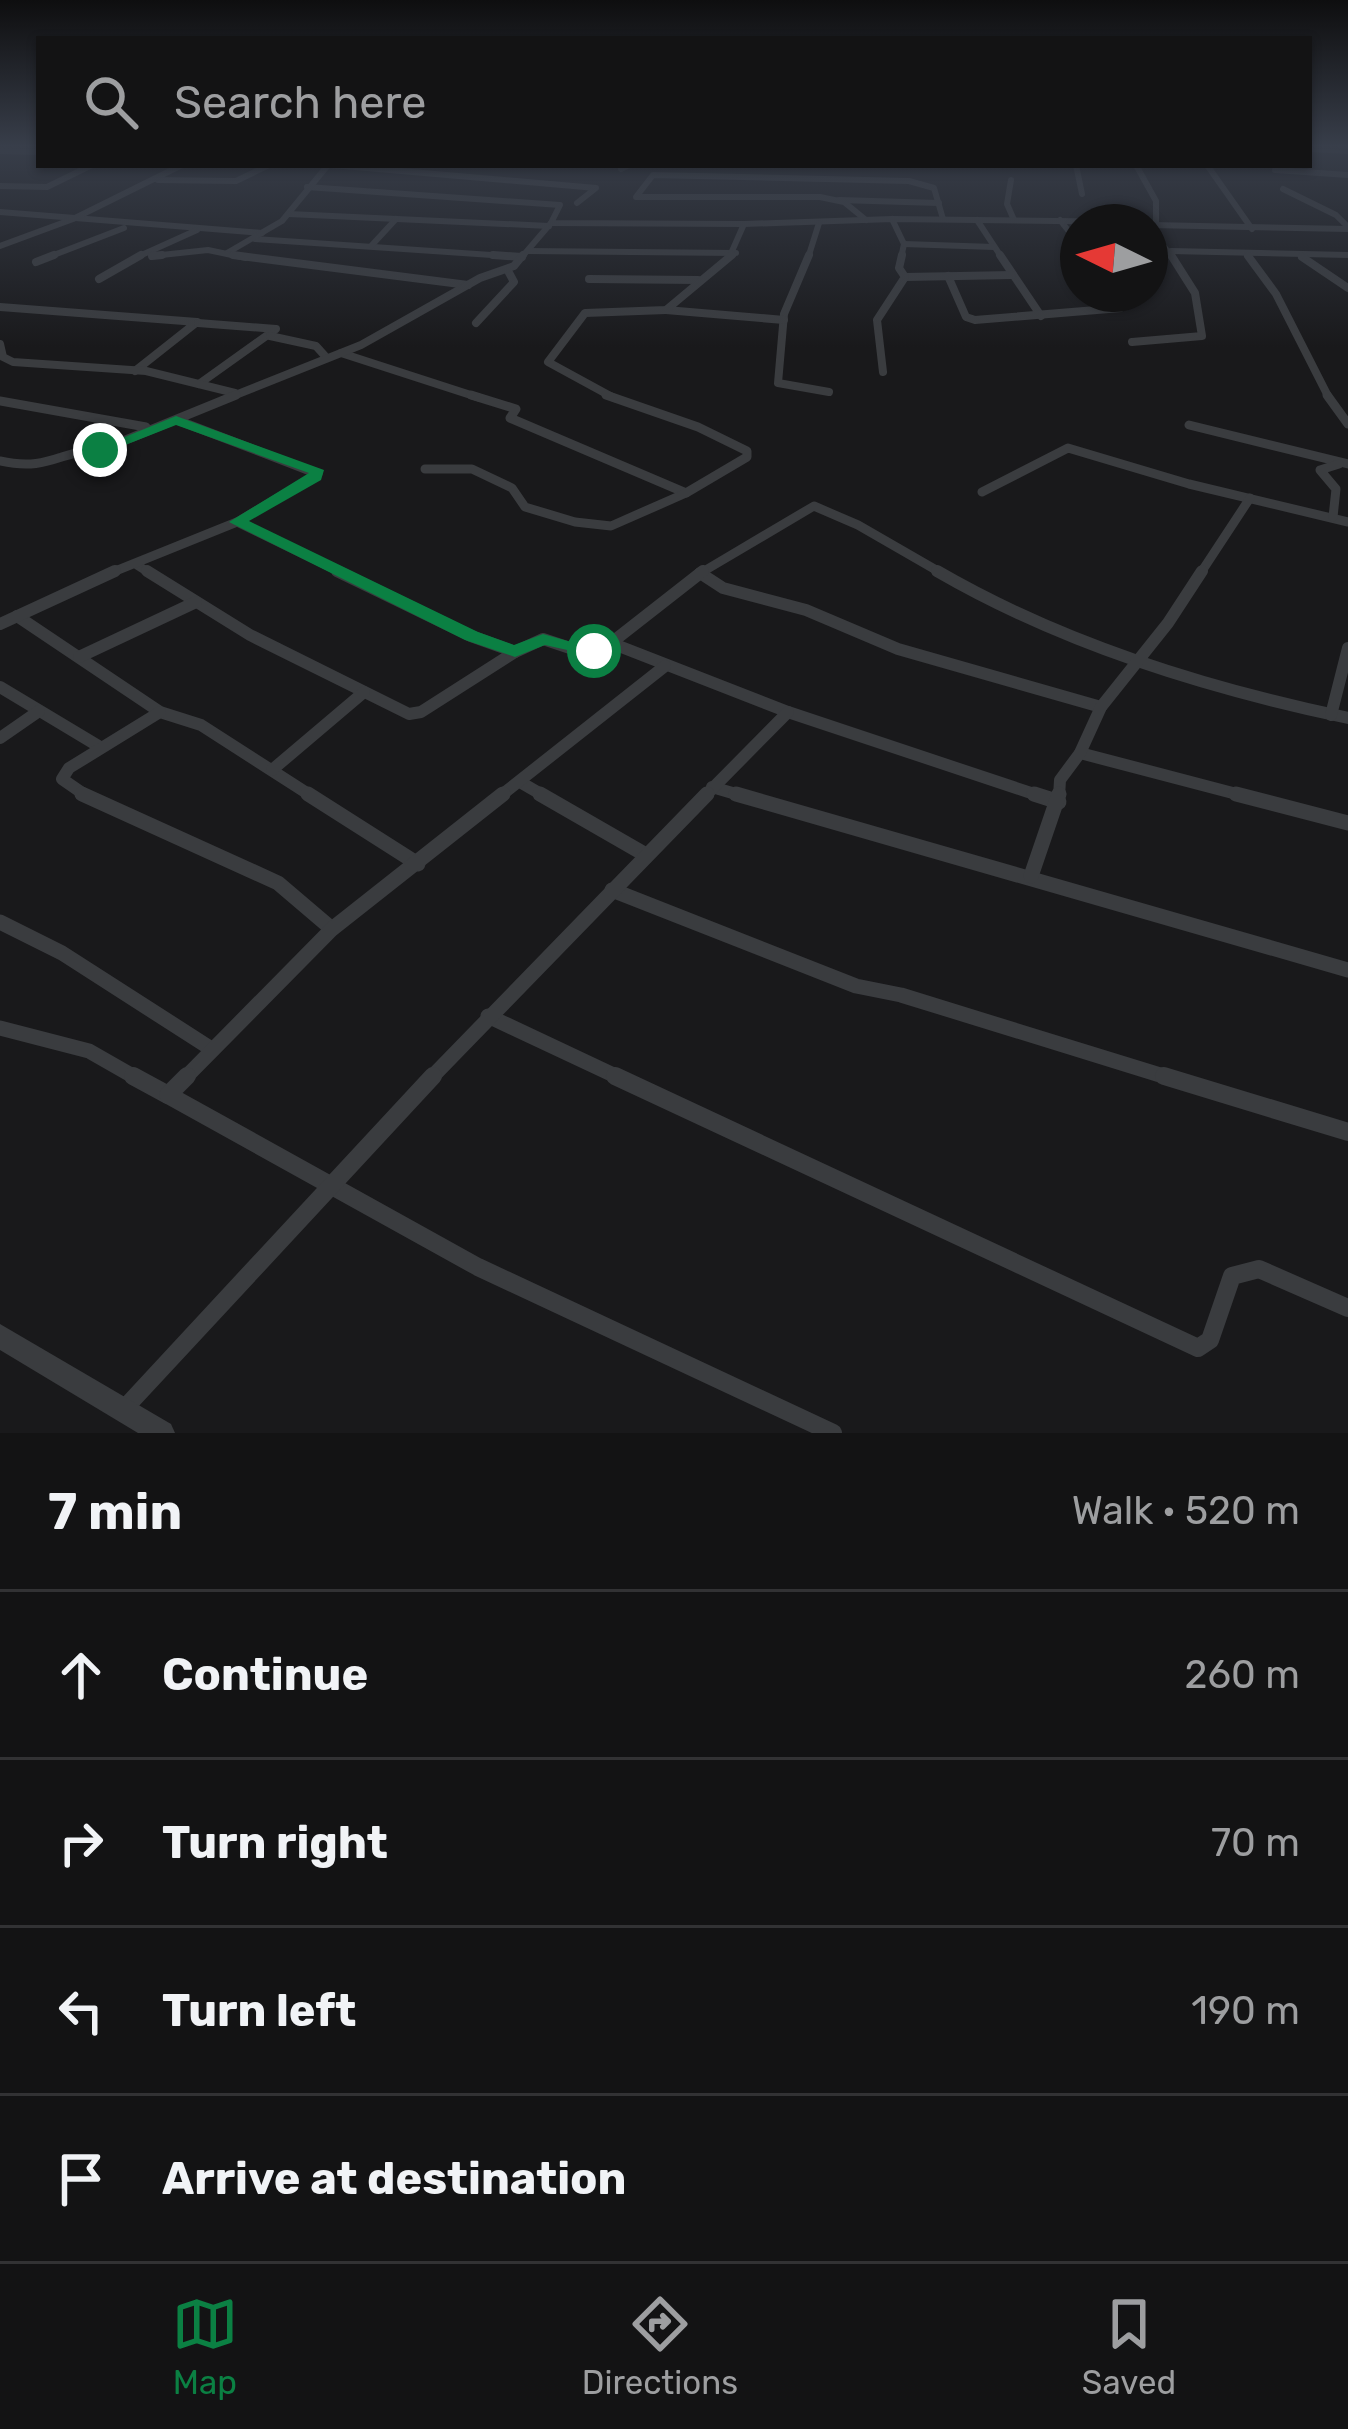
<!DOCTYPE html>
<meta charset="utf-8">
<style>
:root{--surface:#131314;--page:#202022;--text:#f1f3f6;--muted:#9d9ea0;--line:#323234;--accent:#0b8043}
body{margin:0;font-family:Rubik,sans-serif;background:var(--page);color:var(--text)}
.compass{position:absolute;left:1060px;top:204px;width:108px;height:108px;border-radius:50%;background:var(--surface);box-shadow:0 3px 9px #0004;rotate:275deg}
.stop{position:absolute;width:36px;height:36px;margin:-27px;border:9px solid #0b8043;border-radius:50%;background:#fff}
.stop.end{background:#0b8043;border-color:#fff;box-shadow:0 3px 12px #0008}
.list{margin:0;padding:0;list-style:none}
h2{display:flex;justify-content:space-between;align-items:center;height:156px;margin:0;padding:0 48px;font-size:51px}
h2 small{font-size:39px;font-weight:400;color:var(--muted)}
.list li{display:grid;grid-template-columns:78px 1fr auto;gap:36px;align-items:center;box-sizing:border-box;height:168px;padding:0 48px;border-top:3px solid var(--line)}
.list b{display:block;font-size:45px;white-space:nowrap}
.list em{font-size:39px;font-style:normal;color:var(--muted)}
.icon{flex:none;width:66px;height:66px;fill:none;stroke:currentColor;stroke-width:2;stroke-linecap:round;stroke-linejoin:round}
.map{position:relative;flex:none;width:1348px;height:1433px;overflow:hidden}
.search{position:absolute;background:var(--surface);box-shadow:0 3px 9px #0004;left:36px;right:36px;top:36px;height:132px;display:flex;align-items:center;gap:30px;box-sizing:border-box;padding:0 42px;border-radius:0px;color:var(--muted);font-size:45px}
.sheet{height:828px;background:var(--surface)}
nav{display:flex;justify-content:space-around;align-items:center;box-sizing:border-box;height:168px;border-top:3px solid var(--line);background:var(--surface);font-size:33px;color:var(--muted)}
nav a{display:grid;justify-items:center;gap:6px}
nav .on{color:var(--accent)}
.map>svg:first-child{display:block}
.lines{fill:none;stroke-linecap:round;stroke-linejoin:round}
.minor-far5{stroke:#3a3c3f;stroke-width:6}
.minor-far4{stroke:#3a3c3f;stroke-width:8}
.minor-far3{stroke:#3a3c3f;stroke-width:9}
.minor-far2{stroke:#3a3c3f;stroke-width:12}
.minor-far1{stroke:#3a3c3f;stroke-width:15}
.minor{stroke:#3a3c3f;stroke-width:18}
.tertiary{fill:#3a3c3f;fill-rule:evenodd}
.route{fill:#0b8043}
</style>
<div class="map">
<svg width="1348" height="1433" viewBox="0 0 1348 1433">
<rect width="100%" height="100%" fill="#19191b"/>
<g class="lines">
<!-- minor-far5 -->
<g class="minor-far5">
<path d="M0,151l39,1"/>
<path d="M265,165h49"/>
<path d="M332,165l264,23 -19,15"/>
<path d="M1076,165l6,29"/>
<path d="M1136,165l20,36v36l17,21"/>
<path d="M1207,165l45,64"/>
<path d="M621,169l8,-4"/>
<path d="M1275,170l73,5"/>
<path d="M158,180l78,1 31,-15"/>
<path d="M1011,180l-4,24 7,16"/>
<path d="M0,186l47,1 45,-22"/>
<path d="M307,187l253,18 -9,18 193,1"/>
<path d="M1283,189l53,26 12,12"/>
<path d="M839,200l100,3"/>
<path d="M0,212l262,21"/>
<path d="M289,214l260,12"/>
<path d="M892,219l12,25 -3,14"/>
<path d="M866,220l-22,-18 -24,-5h-184l17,-22 256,6 25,7 9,31"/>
<path d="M977,220l25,38"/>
<path d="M1060,220l18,23"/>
<path d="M1151,225l197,4"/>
<path d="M255,239l267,18"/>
<path d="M904,244l90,3"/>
<path d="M372,245l24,-26"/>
<path d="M0,246l73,-27 109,-54"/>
<path d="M528,251l208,2"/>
<path d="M1171,251l177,4"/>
<path d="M227,253l55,-32 46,-56"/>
<path d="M152,256l56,-6 38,8"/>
<path d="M46,258l78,-30"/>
<path d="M135,258l62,-28"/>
<path d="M521,258l30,-35"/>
<path d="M729,258l15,-34 148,-5 244,3"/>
<path d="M808,258l11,-35"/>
</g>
<!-- minor-far4 -->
<g class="minor-far4">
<path d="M233,255l235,30"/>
<path d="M493,255l29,2"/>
<path d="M809,255l-25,59 -6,69 51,9"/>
<path d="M1000,255l41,61"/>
<path d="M152,256l10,-1"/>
<path d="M1248,256l28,38 53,104"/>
<path d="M1302,257l46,31"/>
<path d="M36,262l18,-7"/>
<path d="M948,276l18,41 9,3 146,-12 3,-5 -7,-9"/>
<path d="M905,277l107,-2"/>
<path d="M99,279l42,-24"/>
<path d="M589,279l109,1"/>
<path d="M0,307l197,15 -62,49"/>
<path d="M666,310l118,10"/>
<path d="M198,323l78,6 -77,55"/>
<path d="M476,323l38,-41 -7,-13"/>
<path d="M270,336l46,10 9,10"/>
<path d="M1132,342l70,-6 -7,-43 -24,-38"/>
<path d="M0,344l3,13 10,5 133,9 89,22"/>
<path d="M341,353l139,45"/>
<path d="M883,372l-6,-52 28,-43 -6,-9 3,-13"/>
<path d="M228,398l133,-53 119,-67 34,-12 9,-11"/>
<path d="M614,398l-66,-36 37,-49 81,-3 66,-55"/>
</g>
<!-- minor-far3 -->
<g class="minor-far3">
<path d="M471,395l45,14 -6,9 176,75"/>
<path d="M1327,395l21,29"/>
<path d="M0,401l146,26"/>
<path d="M1189,425l159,39"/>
<path d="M0,461c50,11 60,-11 106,-13l130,-53"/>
<path d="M425,469h47l40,19 13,19 50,15 36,4 75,-33 61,-36v-6l-49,-24 -92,-32"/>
<path d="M982,492l86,-44 121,36 159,38"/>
<path d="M1333,517l3,-28 -16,-19 19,-6"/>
<path d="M237,522l107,52"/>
<path d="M137,565l14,9"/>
<path d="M108,574l129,-52 81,-48 -141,-54"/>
<path d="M699,574l115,-68 44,19 85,49"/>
<path d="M1200,574l50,-76"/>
</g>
<!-- minor-far2 -->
<g class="minor-far2">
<path d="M147,571l103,64 159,79 12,-2 94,-60"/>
<path d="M337,571l134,65 44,16 28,-13 36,12 32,-8 177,69 255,85"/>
<path d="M937,571c126,73 269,117 411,147"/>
<path d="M700,573l23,15 83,22 92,39 203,58"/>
<path d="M17,616l143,96 41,13 112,72"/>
<path d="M0,624l115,-53"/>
<path d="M611,643l92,-72"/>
<path d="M79,657l117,-55"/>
<path d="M0,687l100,60"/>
<path d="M1331,715l17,-67"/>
<path d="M0,738l39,-27"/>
<path d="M1080,753l168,44"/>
<path d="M272,770l92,-78"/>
<path d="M520,782l26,15"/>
<path d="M712,787l34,10"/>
<path d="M88,797l-26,-18 7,-11 91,-56"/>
<path d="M499,797l166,-131"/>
<path d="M704,797l84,-85"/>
<path d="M1059,797l1,-17 20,-27 21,-46 67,-84 34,-52"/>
</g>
<!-- minor-far1 -->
<g class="minor-far1">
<path d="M82,794l196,89 54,46"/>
<path d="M308,794l110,70"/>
<path d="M540,794l106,61"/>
<path d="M736,794l612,176"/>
<path d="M1034,794l25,8"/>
<path d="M1236,794l112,29"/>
<path d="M1031,876l28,-82"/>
<path d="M612,890l244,96 45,9 272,84"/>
<path d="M0,922l62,31 148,95"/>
<path d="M488,1016l134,63"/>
<path d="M0,1028l89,23 49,28"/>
<path d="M184,1079l148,-150 171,-135"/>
<path d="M430,1079l277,-285"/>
</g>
<!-- minor -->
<g class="minor">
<path d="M133,1076l35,19"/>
<path d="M187,1076l-19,19 310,172 355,166"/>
<path d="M615,1076l583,272 12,-8 22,-64 27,-7 89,39"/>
<path d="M1164,1076l184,56"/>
<path d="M123,1410l310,-334"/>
</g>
<!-- tertiary -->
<g class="tertiary">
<path d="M1309,148l39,2v4l-39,-2z"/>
<path d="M0,1324l171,100 4,9h-37l-138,-83z"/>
</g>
</g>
<!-- sky -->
<linearGradient id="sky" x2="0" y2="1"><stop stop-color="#0e0e0f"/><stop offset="0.42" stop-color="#383e4a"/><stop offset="1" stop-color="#383e4a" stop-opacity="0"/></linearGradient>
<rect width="1348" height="347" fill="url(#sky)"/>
<!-- route -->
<path class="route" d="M176,416l148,54 -3,10 -72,41 229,111 36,13 29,-11 60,17 -9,5 -49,-11 -30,12 -50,-17 -236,-118 80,-49 -133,-48 -71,28 -12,-3z"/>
</svg>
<svg class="compass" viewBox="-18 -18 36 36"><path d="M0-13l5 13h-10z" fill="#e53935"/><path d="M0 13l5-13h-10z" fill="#9d9ea0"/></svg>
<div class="stop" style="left:594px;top:651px"></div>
<div class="stop end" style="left:100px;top:450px"></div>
<div class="search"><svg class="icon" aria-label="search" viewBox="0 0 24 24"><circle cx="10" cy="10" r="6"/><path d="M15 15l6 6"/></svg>Search here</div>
</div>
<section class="sheet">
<h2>7 min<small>Walk · 520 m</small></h2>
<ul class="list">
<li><svg class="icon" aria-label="ahead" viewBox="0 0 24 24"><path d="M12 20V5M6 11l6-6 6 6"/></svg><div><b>Continue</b></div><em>260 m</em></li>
<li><svg class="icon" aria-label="right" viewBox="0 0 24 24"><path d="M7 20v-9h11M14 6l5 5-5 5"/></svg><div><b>Turn right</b></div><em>70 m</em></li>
<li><svg class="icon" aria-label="left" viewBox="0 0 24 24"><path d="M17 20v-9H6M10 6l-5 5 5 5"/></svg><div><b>Turn left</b></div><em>190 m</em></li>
<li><svg class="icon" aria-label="arrive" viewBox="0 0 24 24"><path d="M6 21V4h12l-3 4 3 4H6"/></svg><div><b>Arrive at destination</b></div></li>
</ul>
</section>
<nav>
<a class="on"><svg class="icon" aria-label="map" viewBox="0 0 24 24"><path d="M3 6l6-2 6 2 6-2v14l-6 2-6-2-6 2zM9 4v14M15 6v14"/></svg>Map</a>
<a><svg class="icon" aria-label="directions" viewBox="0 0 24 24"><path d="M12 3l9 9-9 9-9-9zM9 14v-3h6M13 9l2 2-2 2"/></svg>Directions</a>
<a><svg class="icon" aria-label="saved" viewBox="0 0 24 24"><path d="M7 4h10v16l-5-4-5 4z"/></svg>Saved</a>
</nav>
